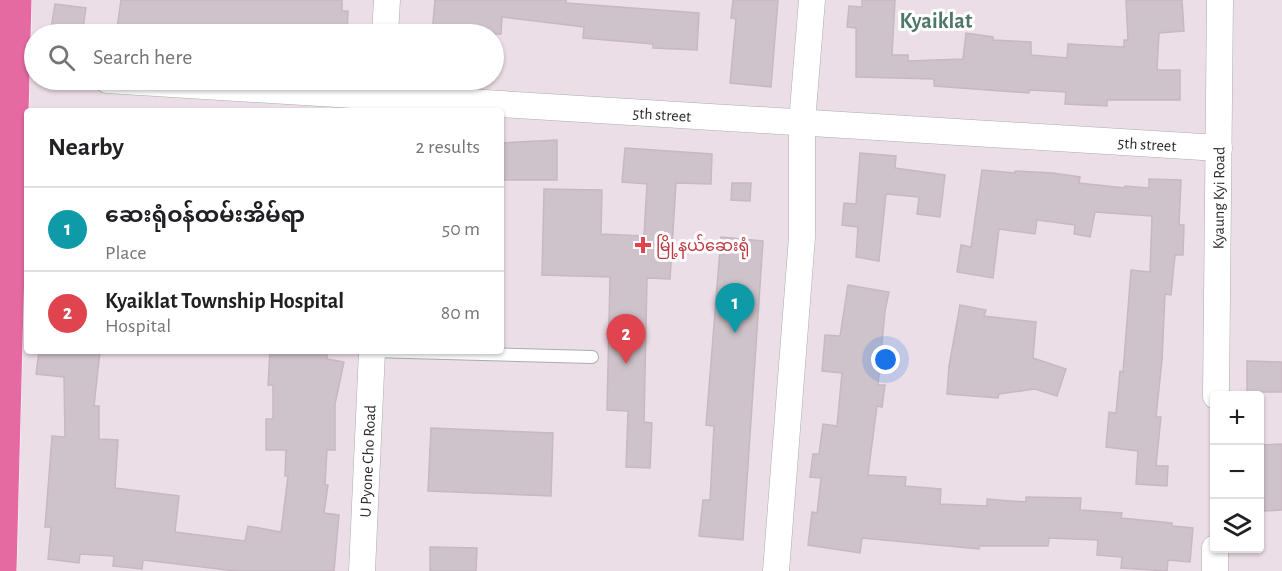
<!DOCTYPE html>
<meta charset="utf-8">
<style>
:root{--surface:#fff;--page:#f2f2f2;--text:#202124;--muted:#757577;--line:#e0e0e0;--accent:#111827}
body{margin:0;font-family:"Alegreya Sans","Noto Sans Myanmar",sans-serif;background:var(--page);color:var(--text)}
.controls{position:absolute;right:18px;bottom:18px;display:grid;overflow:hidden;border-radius:6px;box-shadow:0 2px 4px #0004}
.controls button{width:54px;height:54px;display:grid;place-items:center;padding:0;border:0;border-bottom:2px solid var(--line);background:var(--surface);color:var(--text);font:30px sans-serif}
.you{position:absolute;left:886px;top:360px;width:21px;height:21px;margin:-15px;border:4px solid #fff;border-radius:50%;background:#1a73e8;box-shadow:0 0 0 9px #1a73e833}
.badge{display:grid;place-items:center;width:39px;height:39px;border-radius:50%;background:var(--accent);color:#fff;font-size:20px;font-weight:700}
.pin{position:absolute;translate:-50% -50px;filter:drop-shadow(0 2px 3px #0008)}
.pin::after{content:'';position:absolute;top:32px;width:21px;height:18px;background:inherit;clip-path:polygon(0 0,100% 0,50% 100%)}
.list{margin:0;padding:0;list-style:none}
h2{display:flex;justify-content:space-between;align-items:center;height:78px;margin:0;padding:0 24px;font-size:26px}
h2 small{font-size:20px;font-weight:400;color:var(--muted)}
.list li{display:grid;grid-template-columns:39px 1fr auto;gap:18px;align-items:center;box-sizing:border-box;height:84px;padding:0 24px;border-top:2px solid var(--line)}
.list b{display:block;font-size:22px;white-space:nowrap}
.list p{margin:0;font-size:20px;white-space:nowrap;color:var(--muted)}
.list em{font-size:20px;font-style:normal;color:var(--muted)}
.icon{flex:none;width:33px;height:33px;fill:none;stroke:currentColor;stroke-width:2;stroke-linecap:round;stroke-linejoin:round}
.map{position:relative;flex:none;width:1282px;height:571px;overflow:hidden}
.search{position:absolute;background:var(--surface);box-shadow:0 2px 4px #0004;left:24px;top:24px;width:480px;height:66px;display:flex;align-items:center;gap:15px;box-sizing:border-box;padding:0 21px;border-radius:33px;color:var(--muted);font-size:22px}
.panel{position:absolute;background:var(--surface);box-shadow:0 2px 4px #0004;left:24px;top:108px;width:480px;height:246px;border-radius:6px}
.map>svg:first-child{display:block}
.building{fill:#cec3ca;stroke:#c7b8c1;stroke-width:1.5}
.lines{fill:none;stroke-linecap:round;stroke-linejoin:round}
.service-casing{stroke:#a5afaa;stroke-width:14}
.minor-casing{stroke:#a5afaa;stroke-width:27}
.primary-casing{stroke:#fff;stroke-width:34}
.service{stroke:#fff;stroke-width:12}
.minor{stroke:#fff;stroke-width:26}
.primary{stroke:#e56aa1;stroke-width:33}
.health-dot{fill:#e0444e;stroke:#fff;stroke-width:2}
.labels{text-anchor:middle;stroke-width:6;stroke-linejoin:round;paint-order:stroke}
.street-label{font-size:16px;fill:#2b2b2b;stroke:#fff}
.health-label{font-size:16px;fill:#be3a42;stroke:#fff;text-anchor:start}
.district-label{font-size:22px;font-weight:bold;fill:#4f7868;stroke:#fff}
</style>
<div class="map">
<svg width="1282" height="571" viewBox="0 0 1282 571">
<rect width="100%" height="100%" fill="#ecdee7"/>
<!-- building -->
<g class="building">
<path d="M121,0h221v11h6l-1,23h-152l1,-3 -57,-6 -1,6 -21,-3z"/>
<path d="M435,0h131v3l133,10 -2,37 -44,-2v-4l-70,-6 1,-11 -82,-10 -1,17h-69z"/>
<path d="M733,0h45l-7,87 -41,-4 6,-64 -5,-1z"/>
<path d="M862,0h33l-3,55h16v6l55,-2 3,-26 27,4v3l38,2v13l36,3 1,-14 56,3v-7h4l-2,-40h56l2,31 -25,2 -2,37h23v30h-73v6l-42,-2 1,-12 -37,-2v3l-95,-7v-7l-78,-2v-49l-9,-1 2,-21 13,1z"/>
<path d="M55,4l31,4 -4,26h-32z"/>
<path d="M557,140v40h-56v-37z"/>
<path d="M625,148l87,6 -1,30 -35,-1 -6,96 -23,-1 -3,144 8,1 -2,45 -24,-1 2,-56 -21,-1 3,-133 -68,-2 2,-86 58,1 -1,44 43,2 3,-52 -25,-2z"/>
<path d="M860,153l36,3 -1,12 50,7 -5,42 -23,-3 2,-17 -33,-3 -7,67 -23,-4 2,-30 -16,-2 2,-22 12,1z"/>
<path d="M982,170l33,3v-2l38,2 27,4 -1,6 46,5v-2l24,2v-9l32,1 -2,45h5l-1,30h-8l-4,40 -6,-1 -3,66 -6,57h5l-5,49h12l-1,20 -31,-2 2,-33 -32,-4 3,-35 7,1 4,-42 3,1 8,-102 19,2 2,-56 -57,-4 -5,25 -16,-3 1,-9 -38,-5 -2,14 -36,-5 -6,49 -36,-6 4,-27 10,2z"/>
<path d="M732,183h19l-1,18 -19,-1z"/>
<path d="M721,237l42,4 -20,299 -44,-4 4,-36h7l4,-74 -8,-1z"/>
<path d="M848,285l41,7 -4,19 -7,74h7l-3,22 -5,-1 -9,69 38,2 -1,9 36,3 -1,15 47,2v-7l39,3v-5l55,1 -1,12 42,3 -1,5 51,5v3l21,2 -3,34 -22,-2 -1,11 -46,-3 1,-11 -25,-2 1,-15 -49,-2 -1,8h-69v3l-117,-11 -2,15 -52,-8 4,-33 5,1 4,-35 -11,-1 3,-23h6l4,-30 14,2 5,-53 -20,-2 3,-36 15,1z"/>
<path d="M960,305l26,5 -2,6 52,6 -3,36 33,11 -9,27 -22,-7 -36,5 -1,4 -51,-4 2,-28z"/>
<path d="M39,351h61l-6,55h5v33l19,1 -3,48 64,8 -4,36 70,9 3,-15 33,6 7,-56h-3l1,-26h-20v-31h7v-34h-5l2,-34h57v8l17,3 -9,42v46h-8l-2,35h3l-4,28 15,2 -5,56h-98l-93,-11 -1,9 -29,-3 1,-10 -34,-2 -1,9 -31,-4 3,-32h-6l7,-91 13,1 -1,-60 -28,-3z"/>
<path d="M1247,361l35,1v30h-35z"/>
<path d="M431,428l122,5 -2,63 -123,-5z"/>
<path d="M1282,444v66l-18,1 -3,-66z"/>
<path d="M430,547l47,1 -1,23h-46z"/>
</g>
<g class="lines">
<defs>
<path id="service" d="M372,351l220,6"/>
<g id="minor">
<path d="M385,34l2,-34"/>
<path id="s1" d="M107,80l1112,68"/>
<path id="s2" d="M1216,396l4,-396"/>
<path id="s3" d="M362,571l10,-220"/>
<path d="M776,571l26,-334v-115l10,-122"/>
<path d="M1215,571v-23"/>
</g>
<path id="primary" d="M0,571l15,-571"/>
</defs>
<!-- service casing -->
<use href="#service" class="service-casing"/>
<!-- minor casing -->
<use href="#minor" class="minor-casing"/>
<!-- primary casing -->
<use href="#primary" class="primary-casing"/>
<!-- service -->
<use href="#service" class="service"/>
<!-- minor -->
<use href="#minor" class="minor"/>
<!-- primary -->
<use href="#primary" class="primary"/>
</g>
<!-- markers -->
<path class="health-dot" d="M640 236h6v6h6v6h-6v6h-6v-6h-6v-6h6z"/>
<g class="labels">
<!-- street labels -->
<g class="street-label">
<text dy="6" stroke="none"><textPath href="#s1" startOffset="556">5th street</textPath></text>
<text dy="6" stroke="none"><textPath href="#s1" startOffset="1042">5th street</textPath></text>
<text dy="6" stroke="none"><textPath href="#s2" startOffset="198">Kyaung Kyi Road</textPath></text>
<text dy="6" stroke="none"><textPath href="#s3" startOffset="110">U Pyone Cho Road</textPath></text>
</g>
<!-- health labels -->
<g class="health-label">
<text x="656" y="251">မြို့နယ်ဆေးရုံ</text>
</g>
<!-- district labels -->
<g class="district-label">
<text x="936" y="28">Kyaiklat</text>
</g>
</g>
</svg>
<div class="controls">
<button>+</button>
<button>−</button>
<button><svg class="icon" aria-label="layers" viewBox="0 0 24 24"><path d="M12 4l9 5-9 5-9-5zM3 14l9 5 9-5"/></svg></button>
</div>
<div class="you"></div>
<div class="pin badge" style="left:735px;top:333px;background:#0f9aa8">1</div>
<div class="pin badge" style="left:626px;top:364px;background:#e0444e">2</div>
<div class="search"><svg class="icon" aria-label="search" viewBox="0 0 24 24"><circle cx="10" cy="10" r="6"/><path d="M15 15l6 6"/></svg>Search here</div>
<section class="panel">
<h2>Nearby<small>2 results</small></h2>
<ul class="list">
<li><span class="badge" style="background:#0f9aa8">1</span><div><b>ဆေးရုံဝန်ထမ်းအိမ်ရာ</b><p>Place</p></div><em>50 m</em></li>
<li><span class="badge" style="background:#e0444e">2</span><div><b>Kyaiklat Township Hospital</b><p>Hospital</p></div><em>80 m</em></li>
</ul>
</section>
</div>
